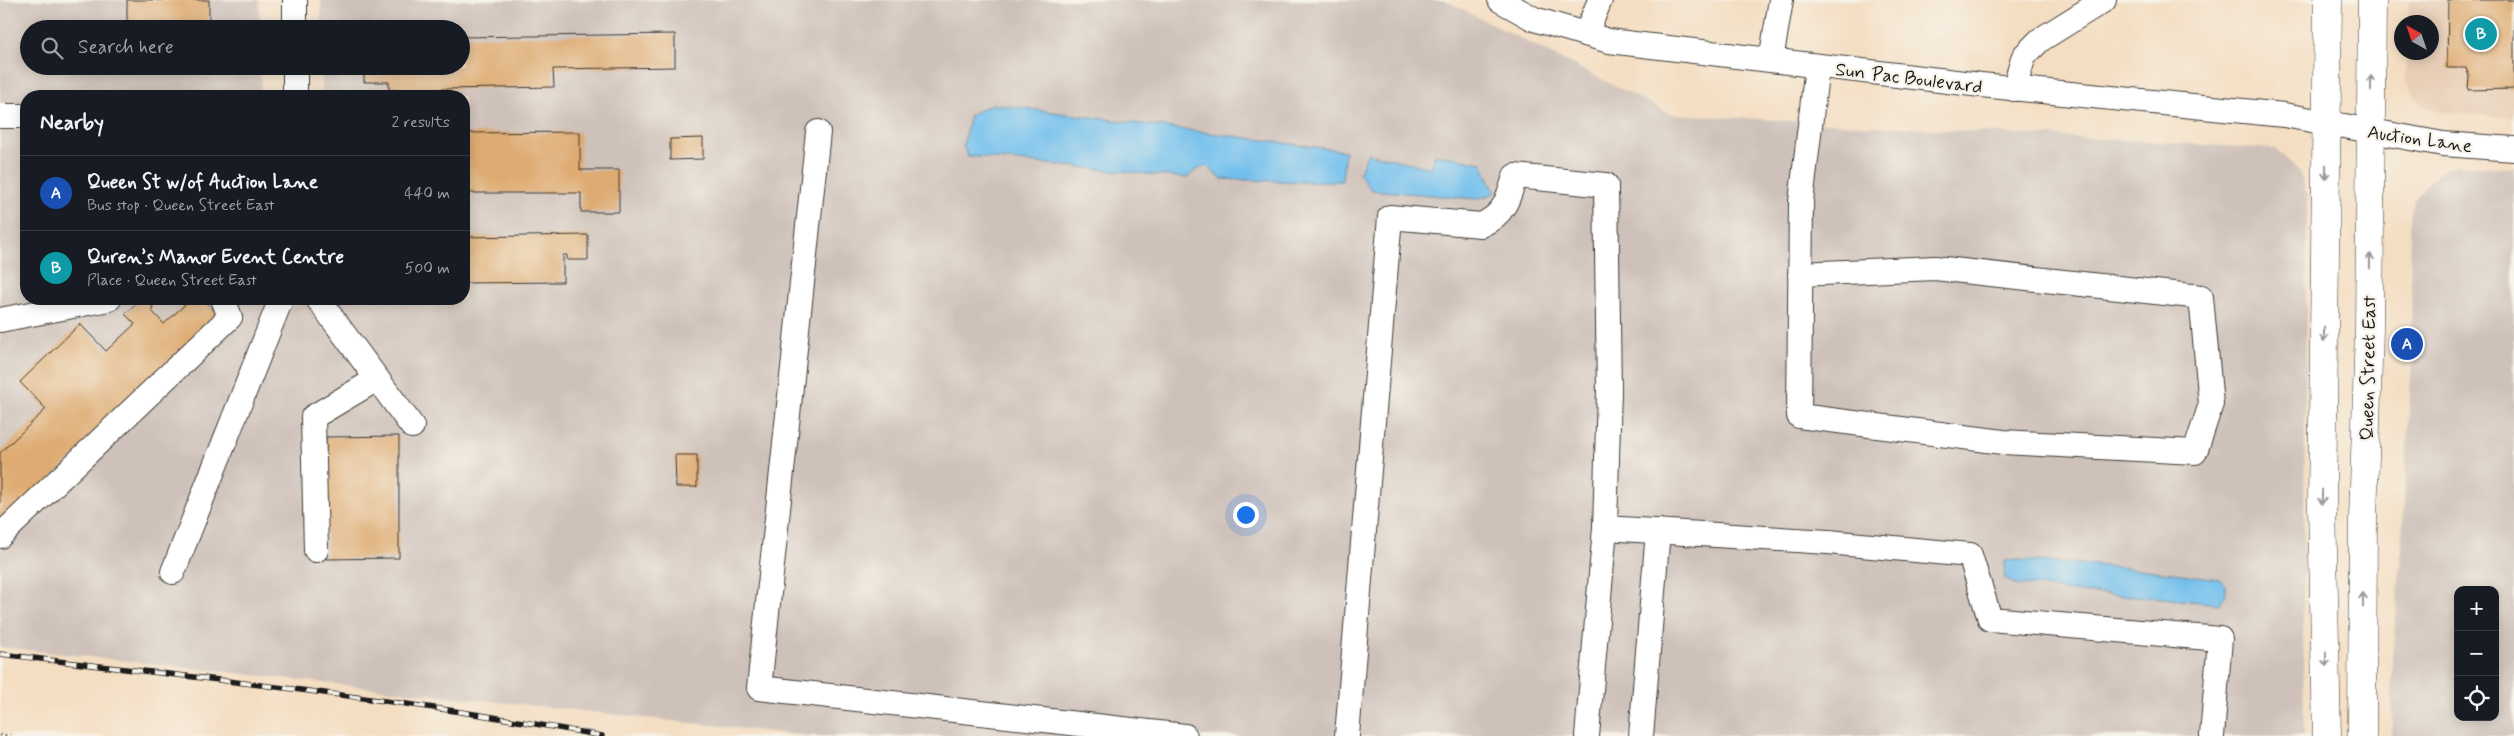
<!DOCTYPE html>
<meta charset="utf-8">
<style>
:root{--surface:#171b24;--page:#242831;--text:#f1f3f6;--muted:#9ea1a6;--line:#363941;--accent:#8c9099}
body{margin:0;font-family:Mynerve,sans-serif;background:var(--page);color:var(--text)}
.controls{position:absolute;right:15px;bottom:15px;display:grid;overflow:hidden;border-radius:10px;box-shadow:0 2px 12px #0003}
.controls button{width:45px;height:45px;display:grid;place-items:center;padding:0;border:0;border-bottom:1px solid var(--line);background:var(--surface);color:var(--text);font:25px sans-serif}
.compass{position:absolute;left:2394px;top:15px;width:45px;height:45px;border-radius:50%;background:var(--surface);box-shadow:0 2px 12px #0003;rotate:320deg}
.you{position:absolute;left:1245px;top:514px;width:18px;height:18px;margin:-12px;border:4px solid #fff;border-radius:50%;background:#1a73e8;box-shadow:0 0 0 8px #1a73e833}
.badge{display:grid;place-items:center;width:32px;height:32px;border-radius:50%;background:var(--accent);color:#fff;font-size:16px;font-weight:700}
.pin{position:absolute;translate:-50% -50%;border:2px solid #fff;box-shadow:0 1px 5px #0006}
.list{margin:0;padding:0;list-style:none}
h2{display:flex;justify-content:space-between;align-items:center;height:65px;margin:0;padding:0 20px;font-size:21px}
h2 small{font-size:16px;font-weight:400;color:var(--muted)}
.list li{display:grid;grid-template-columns:32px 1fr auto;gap:15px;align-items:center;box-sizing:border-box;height:75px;padding:0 20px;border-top:1px solid var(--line)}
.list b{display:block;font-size:19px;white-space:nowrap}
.list p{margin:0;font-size:16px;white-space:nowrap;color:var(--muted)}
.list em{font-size:16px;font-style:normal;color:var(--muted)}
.icon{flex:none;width:28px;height:28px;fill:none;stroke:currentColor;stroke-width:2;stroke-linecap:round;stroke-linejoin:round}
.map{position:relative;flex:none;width:2514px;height:736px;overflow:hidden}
.search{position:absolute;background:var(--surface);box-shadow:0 2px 12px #0003;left:20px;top:20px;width:450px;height:55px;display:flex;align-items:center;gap:12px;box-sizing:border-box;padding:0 18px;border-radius:28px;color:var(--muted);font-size:19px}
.panel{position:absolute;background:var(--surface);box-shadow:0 2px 12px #0003;left:20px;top:90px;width:450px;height:215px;border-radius:20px}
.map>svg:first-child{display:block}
.built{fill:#e8ceb6}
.industrial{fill:#cec1b9;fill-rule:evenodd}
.water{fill:#72c0ed;stroke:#476e84}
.building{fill:#deab72}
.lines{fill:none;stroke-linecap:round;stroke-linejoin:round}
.minor-casing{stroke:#3c3935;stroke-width:26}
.major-casing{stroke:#3c3935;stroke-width:29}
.path{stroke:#3c3935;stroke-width:3;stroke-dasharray:1 4;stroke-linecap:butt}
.minor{stroke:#fff;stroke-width:24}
.major{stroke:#fff;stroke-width:28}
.rail-casing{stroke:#1c1c1c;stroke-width:5.5}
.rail{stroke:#f7f3e8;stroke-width:4;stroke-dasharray:11;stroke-linecap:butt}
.oneway{stroke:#999}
.labels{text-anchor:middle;stroke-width:4.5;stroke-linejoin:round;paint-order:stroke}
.street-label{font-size:19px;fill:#1c1c1c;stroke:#f7f3e8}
</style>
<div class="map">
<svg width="2514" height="736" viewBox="0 0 2514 736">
<rect width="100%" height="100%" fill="#f7f3e8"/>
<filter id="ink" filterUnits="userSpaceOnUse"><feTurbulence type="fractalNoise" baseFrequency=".02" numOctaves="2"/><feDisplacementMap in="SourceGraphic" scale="10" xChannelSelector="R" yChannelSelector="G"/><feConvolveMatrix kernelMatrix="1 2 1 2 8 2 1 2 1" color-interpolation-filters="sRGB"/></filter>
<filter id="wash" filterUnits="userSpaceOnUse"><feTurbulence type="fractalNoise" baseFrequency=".0096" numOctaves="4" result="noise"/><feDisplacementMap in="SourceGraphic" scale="20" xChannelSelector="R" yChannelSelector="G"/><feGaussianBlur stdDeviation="1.12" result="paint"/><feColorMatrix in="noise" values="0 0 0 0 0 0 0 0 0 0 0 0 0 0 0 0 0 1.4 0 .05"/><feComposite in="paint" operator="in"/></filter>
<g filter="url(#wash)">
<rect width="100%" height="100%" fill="#f4dec2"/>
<!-- built -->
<path class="built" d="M2409,0h105v118l-79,-7 -12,-6 -10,-11 -8,-15 1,-26 26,-1v-30h-24z"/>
<!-- industrial -->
<g class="industrial">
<path d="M0,0h259l1,29h-231v37h232v30h-235v203h239l15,6 16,1 20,-7h148v-203h-142v-30h139v-37h-140v-29h1123l227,114 605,35 22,21 6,14 3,13 -4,425 1,114h-1495l-809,-89z"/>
<path d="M2457,165l57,3v568h-122v-77l9,-103 11,-197 -2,-144 5,-15 14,-19 16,-12zM2458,590h37v127h-37z"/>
</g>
<!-- water -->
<g class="water">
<path d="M992,104l353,47 -3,30 -33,1 -88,-3 -14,-13 -11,4 -9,8 -219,-22 -5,-10 7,-31z"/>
<path d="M1368,153l62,15 5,-14 47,9 13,30 -17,6 -107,-9 -12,-17z"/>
<path d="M2018,560c67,3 134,10 201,19l7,6v9l-7,10 -56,-6 -101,-7 -29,-6 -14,1 -14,-7 -1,-18z"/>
</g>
<g id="blocks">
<!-- building -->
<g class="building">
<rect x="127" y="0" width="82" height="25"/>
<path d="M2448,0h66v89l-46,1 1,-14 -3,-8h-19z"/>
<path d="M675,34v33l-122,2 1,18 -165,3v-8h-25v-16h97v-29z"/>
<path d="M580,132v38h39v42h-38v-19h-117v-60z"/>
<path d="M703,138v21l-33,1v-21z"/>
<path d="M588,235v25h-21v-5h-4v27l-99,1v-46z"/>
<path d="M142,299h3l8,8 -2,3 13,14 27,-25h12l17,18 -220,210v-74l46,-44 -26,-27 60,-58 26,27 29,-27 -10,-10z"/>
<path d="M399,436v122l-73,1v-122z"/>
<path d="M675,455h22v32h-21z"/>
</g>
</g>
</g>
<g filter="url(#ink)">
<use href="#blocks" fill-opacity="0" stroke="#3c3935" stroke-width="1"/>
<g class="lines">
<defs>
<g id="minor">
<path d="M295,0v29"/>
<path d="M1500,0l34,19 75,22 372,44 303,30 159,29 71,5"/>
<path d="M1586,34l14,-34"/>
<path d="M1771,60l10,-60"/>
<path d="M295,66v30"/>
<path d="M2014,89l10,-33 16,-16 64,-40"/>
<path d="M0,116h26"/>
<path d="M818,132l-59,556 426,48"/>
<path d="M1800,274l135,-6 266,29 10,107 -16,48 -192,-10 -204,-26 2,-214 16,-136"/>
<path d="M318,299l94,127"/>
<path d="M0,320l109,-21"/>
<path d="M0,536l230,-219 -7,-18"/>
<path d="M316,550l-3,-133 64,-38"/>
<path d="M173,572l108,-273"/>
<path d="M1347,736l43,-519 91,8c23,-10 28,-27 34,-49l91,9 3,205 -4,138 223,14 142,13 20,64 230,20 -8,97"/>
<path d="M1587,736l18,-208"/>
<path d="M1641,736l17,-205"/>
</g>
<g id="major">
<path d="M2327,736l-5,-230 6,-506"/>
<path d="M2362,736l1,-216 6,-191 3,-329"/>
</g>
</defs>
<!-- minor casing -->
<use href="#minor" class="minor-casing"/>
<!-- major casing -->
<use href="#major" class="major-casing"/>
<!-- path -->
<path class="path" d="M0,735l14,1"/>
<!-- minor -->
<use href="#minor" class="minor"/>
<!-- major -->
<use href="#major" class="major"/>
<defs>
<path id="rail" d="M0,654c201,25 403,44 602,82"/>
</defs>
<!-- rail casing -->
<use href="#rail" class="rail-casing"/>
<!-- rail -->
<use href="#rail" class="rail"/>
</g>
<!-- one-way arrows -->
<defs><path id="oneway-shaft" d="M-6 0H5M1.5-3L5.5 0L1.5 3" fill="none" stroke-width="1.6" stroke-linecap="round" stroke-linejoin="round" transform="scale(1.25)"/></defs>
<g class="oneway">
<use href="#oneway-shaft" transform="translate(2371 83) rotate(-90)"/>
<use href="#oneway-shaft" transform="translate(2326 172) rotate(91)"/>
<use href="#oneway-shaft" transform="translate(2370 261) rotate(-89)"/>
<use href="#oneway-shaft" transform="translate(2324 334) rotate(91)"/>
<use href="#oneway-shaft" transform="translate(2322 497) rotate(91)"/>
<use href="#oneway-shaft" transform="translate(2363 600) rotate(-90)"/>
<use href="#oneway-shaft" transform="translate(2326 659) rotate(89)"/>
</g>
</g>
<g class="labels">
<!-- street labels -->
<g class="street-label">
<text transform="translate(1909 77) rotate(7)" y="7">Sun Pac Boulevard</text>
<text transform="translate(2420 138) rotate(8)" y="7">Auction Lane</text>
<text transform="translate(2367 368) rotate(-89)" y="7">Queen Street East</text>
</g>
</g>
</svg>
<div class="controls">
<button>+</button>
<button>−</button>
<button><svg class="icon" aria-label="locate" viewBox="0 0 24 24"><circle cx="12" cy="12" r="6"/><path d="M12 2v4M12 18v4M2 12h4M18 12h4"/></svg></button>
</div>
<svg class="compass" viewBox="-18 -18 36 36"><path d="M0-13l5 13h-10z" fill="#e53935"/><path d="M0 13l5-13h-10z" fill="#9ea1a6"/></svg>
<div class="you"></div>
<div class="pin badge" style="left:2407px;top:344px;background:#1a4fb4">A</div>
<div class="pin badge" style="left:2481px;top:34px;background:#0f9aa8">B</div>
<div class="search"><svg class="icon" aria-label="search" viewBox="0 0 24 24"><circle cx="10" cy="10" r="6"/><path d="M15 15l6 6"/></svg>Search here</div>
<section class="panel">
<h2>Nearby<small>2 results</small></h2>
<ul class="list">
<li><span class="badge" style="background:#1a4fb4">A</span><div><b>Queen St w/of Auction Lane</b><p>Bus stop · Queen Street East</p></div><em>440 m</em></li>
<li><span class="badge" style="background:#0f9aa8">B</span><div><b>Quren’s Manor Event Centre</b><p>Place · Queen Street East</p></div><em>500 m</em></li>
</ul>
</section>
</div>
